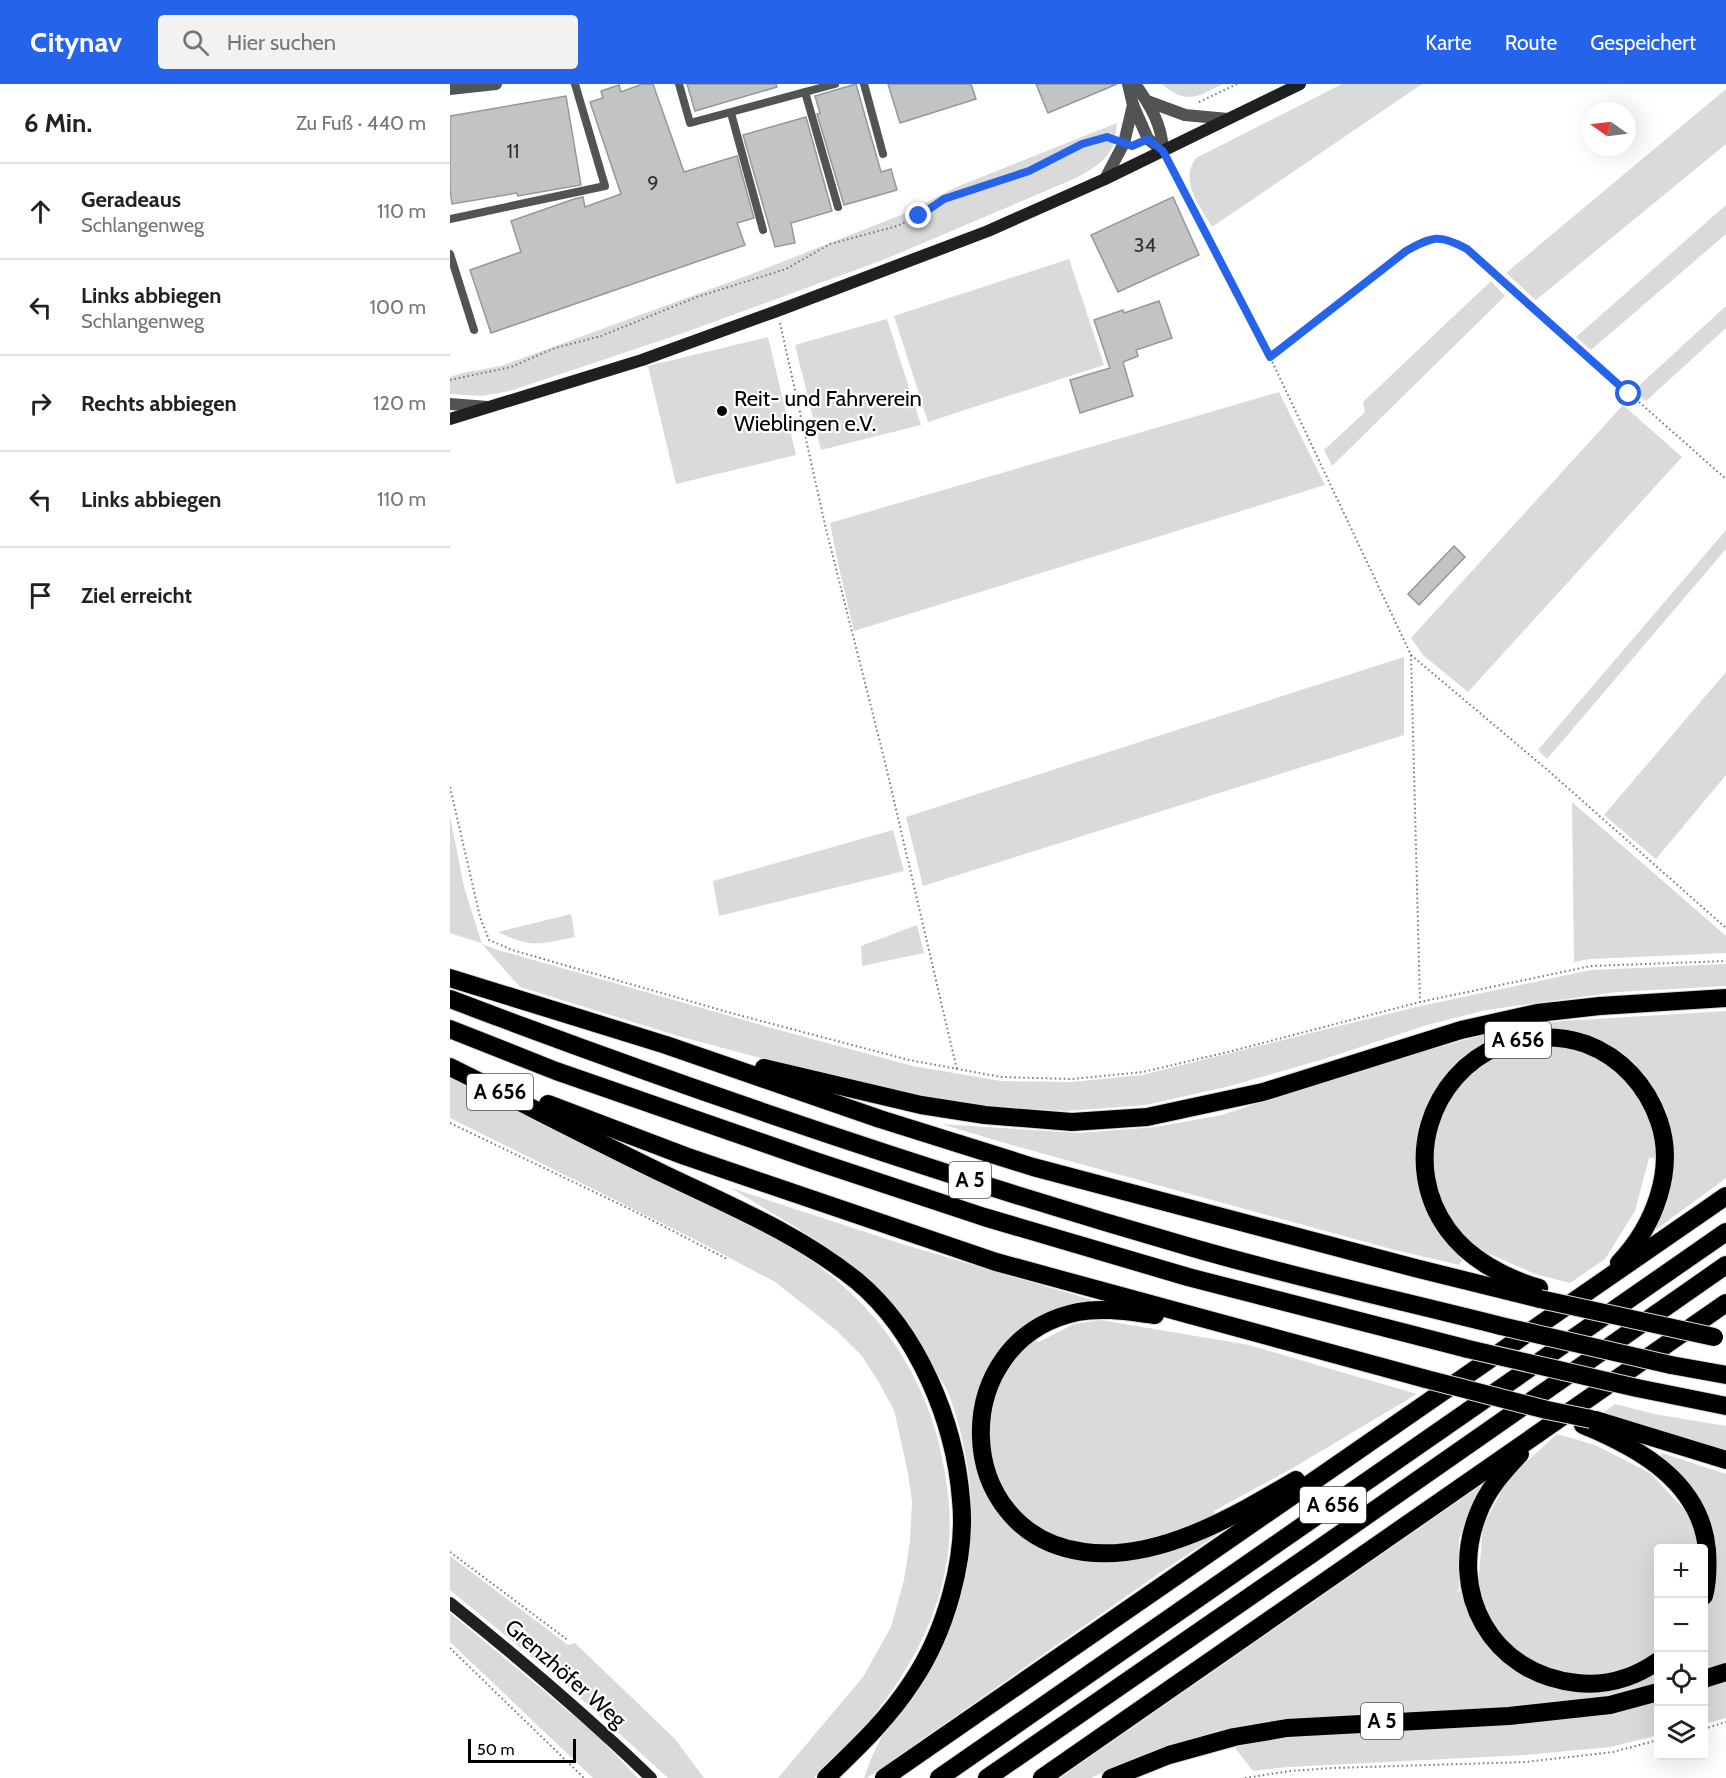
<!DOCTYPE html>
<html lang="de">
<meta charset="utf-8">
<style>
:root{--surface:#fff;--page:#f2f2f2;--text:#222;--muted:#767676;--line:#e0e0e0;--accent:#2563eb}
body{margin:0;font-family:Cabin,sans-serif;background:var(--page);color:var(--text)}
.controls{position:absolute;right:18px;bottom:18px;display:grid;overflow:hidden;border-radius:6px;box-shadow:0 6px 24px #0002}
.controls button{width:54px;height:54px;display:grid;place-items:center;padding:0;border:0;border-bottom:2px solid var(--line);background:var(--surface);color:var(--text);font:30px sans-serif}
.compass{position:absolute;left:1132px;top:18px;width:54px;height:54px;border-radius:50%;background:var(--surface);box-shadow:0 6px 24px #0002;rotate:284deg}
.scale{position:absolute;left:18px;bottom:15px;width:108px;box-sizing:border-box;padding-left:6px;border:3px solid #000;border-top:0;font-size:16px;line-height:21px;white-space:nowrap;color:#000;-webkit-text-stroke:4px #fff;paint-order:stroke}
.stop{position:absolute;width:18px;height:18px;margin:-14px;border:4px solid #2563eb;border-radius:50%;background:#fff}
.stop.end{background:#2563eb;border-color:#fff;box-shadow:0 2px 6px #0008}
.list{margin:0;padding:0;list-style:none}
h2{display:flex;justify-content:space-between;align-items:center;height:78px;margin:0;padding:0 24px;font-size:26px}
h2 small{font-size:20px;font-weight:400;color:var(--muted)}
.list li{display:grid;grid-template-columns:39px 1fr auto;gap:18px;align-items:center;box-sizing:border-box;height:96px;padding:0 24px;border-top:2px solid var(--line)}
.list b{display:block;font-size:22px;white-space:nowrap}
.list p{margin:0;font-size:20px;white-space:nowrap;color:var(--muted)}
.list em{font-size:20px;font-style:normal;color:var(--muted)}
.icon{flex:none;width:33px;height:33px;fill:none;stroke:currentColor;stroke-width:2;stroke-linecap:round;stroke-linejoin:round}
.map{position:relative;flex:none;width:1276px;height:1694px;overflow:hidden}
header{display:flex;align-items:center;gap:36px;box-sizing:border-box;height:84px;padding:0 30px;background:var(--accent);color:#fff}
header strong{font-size:28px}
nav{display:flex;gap:33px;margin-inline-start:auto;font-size:21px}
.search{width:420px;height:54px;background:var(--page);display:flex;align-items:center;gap:15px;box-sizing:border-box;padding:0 21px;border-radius:6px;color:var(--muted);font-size:22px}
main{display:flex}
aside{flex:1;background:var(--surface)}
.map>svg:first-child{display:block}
.green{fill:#dadada}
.building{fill:#c3c3c3;stroke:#979797;stroke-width:1.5}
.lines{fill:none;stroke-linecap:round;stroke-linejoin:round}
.motorway-casing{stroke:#dbdbdb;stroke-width:20}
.path{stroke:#757575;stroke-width:2;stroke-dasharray:1.5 3;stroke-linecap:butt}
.service{stroke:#535353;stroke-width:8}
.minor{stroke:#535353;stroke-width:12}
.secondary{stroke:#202020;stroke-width:12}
.motorway{stroke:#000;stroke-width:18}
.motorway-bridge-casing{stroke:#dbdbdb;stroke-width:20;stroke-linecap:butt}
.motorway-bridge{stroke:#000;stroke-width:18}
.route{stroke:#2563eb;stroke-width:8}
.poi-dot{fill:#000;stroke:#fff;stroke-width:2}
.labels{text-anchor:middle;stroke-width:4.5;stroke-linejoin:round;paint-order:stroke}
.number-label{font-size:20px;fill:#313131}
.shield{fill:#fff;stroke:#4c4c4c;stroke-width:1.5}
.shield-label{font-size:21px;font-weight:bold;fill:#000}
.poi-label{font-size:22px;fill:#000;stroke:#fff;text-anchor:start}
.street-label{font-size:22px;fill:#000;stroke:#fff}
</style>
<header>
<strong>Citynav</strong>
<div class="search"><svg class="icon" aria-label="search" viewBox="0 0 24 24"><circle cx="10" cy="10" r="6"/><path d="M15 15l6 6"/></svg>Hier suchen</div>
<nav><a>Karte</a><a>Route</a><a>Gespeichert</a></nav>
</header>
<main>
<aside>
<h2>6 Min.<small>Zu Fuß · 440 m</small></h2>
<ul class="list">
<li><svg class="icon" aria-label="ahead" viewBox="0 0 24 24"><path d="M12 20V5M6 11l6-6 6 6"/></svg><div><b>Geradeaus</b><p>Schlangenweg</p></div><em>110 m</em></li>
<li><svg class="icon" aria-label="left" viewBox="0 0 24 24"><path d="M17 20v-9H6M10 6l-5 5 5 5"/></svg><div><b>Links abbiegen</b><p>Schlangenweg</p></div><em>100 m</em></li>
<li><svg class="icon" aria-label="right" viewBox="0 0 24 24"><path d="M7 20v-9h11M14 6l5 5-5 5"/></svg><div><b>Rechts abbiegen</b></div><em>120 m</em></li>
<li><svg class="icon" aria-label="left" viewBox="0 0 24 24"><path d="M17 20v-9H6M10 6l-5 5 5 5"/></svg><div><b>Links abbiegen</b></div><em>110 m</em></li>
<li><svg class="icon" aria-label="arrive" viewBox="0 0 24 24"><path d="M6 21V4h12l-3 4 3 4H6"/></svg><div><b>Ziel erreicht</b></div></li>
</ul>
</aside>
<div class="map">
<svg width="1276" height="1694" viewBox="0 0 1276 1694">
<rect width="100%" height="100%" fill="#fff"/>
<!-- green -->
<g class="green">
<path d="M712,0h61c-26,13 -37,21 -61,0z"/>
<path d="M892,0h80l-210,143c-12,-21 -33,-46 -16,-69z"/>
<path d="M1276,5v55l-190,156 -30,-27z"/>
<path d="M667,39c-1,6 -1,13 -3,19 -5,18 -23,28 -38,36l-193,82 -197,72 -176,59 -29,5 -31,-2v-17l12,-4 39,-7 248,-91 157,-62 48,-25z"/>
<path d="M1276,121v29l-135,116 -15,-13z"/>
<path d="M619,175l35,106 -176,57 -34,-106z"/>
<path d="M1041,197l14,15 -173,170 -8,-16 41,-38 -2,-10z"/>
<path d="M1276,222v22l-80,73 -13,-10z"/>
<path d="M437,235l34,106 -100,25 -26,-105z"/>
<path d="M318,253l28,118 -120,29 -28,-118z"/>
<path d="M829,308l46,93 -471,146 -14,-59 -10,-49z"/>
<path d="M1173,321l59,52 -214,235 -45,-37 -12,-17z"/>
<path d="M1276,446v19l-179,210 -9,-9z"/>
<path d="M954,573v78l-481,151 -17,-69z"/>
<path d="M1276,588v103l-70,84 -52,-44z"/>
<path d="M1122,718l154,134v17l-136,6 -16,3z"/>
<path d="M0,732l14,71 18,57 16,6 288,82 127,34 88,15 70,1 71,-7 274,-68 175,-37 135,-6v22l-109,6 -131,18 -59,15 -106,35 -91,26 -84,19 -79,6 -85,-5 -71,-12 -102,-23 -131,-35 -158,-49 -39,-44 -31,-10z"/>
<path d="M443,746l11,41 -185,45 -6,-35z"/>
<path d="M121,830l4,23c-36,7 -42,12 -77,-5z"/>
<path d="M467,841l7,28 -62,13 -1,-20z"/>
<path d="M1276,927v167l-76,56 23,-77 -24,1 -14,53 -30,48 -35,24 -35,-9 -43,-19 -45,-13 16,17 -4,6 -68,-16 -376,-103 -74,-22 138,9 77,-6 66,-12 132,-44 143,-40 65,-10z"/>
<path d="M0,994c58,28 115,58 173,86 52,25 106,46 155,75 104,61 161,147 171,266 9,107 -59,205 -135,273h-36l85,-101 28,-50 13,-47 6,-39 2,-39 -4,-29 -14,-63 -16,-29 -16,-25 -26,-26 -61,-48 -81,-43 -244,-121z"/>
<path d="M281,1104l171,56 190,56 -50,15 -23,13 20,14 35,-18 27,-4 148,25 168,49 -126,75 -77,42 6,22 -62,41 -291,204h-3c4,-11 8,-23 14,-34 7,-14 21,-26 30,-40 21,-32 41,-67 52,-105 19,-65 13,-138 -10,-201 -3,-10 -10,-19 -15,-28 -20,-37 -43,-69 -74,-97 -39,-34 -86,-57 -130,-85z"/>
<path d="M1165,1320l39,10 72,12v29l-126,-40z"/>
<path d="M1107,1350l38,11 55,28 32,34 24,3 -16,-26 -29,-28 1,-3 64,21v244l-22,6v-176h-46v187l-47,12 -86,8 -237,12 -35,4 -32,-41 -100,34 -30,14h-31l423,-294 -24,55v51l-4,2 23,-6 5,-60 25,-47z"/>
<path d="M0,1472l118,89 7,-2 100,96 29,39h-36l-101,-92 -117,-96z"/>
<path d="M0,1529l147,122 41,43h-45l-143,-136z"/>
</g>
<!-- building -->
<g class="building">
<path d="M192,0h11l31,88 53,-16 17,62 -17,5 8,22 -254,88 -21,-63 51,-18 -10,-31 63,-22 9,-2 2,10 36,-13 -31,-92 13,-4 -2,-7 18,-6 2,7z"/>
<path d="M237,0h89l1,3 -82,24z"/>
<path d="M406,0l25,88 10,-3 6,21 -53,15 -27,-91 3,-1 -5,-17z"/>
<path d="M438,0h83l5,15 -76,24z"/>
<path d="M586,0h81l-69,29z"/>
<path d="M116,12l15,89 -63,11 -1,-3 -65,11 -2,-14v-74z"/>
<path d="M356,33l26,94 -41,12 4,20 -20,4 -32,-112z"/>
<path d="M723,113l26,58 -81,37 -27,-57z"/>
<path d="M709,217l13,37 -36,12 2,6 -15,6 10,34 -53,17 -10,-33 40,-12 -16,-48 29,-10 1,3z"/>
<path d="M1004,462l11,11 -46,48 -11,-11z"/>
</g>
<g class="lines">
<defs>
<g id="motorway">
<path d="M0,894l216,67 214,74 153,48 382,101 125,31"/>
<path d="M0,915c243,92 490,176 740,248 103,30 208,53 311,79"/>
<path d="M0,945l106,42 259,90 169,56 204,60 280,72"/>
<path d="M0,983c73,36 145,74 218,109 65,31 132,59 189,105 61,51 98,141 104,219 6,59 -16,133 -49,182 -24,37 -55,66 -86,96"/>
<path d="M314,984l157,37 64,10 87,7 75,-5 116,-25 198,-62 76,-17 63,-7 126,-8"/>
<path d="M98,1020l137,52 311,106 430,117"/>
<path d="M1089,1204c-34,-10 -70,-29 -91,-58 -47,-64 -20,-155 53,-185 27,-10 58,-10 85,-1 35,13 61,42 73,77 17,49 -5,105 -40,142"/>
<path d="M705,1231c-25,-3 -52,-8 -77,-3 -132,27 -129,222 6,240 73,10 151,-36 212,-72"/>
<path d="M1221,1281l55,10"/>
<path d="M1187,1304l89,18"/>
<path d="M1146,1336l130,40"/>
<path d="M1133,1341c56,23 118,57 124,125 1,15 1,31 -3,46"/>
<path d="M1070,1370c-17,18 -33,36 -42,60 -31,78 13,160 99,169 29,3 57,-5 81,-22"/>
<path d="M1254,1595l22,-7"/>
<path d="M434,1694l842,-582"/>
<path d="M489,1694l787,-546"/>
<path d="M537,1694l326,-225 413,-288"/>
<path d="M592,1694l684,-475"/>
<path d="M661,1694l58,-23 65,-18 53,-9 222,-12 101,-11 48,-13"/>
</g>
</defs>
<!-- motorway casing -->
<use href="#motorway" class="motorway-casing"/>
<!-- path -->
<g class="path">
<path d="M749,18l38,-18"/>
<path d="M719,78l101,195 141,298 9,347"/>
<path d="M330,239l46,206 58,229 73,312"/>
<path d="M820,273l136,-106c27,-15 34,-17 61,-1l259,229"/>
<path d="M0,296l61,-13 44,-19 46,-12 96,-39 89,-28 44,-25 67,-18 22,-10 25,-17 85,-28 53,-27 25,-7 4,1"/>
<path d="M961,571l140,118 175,155"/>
<path d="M0,703l30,130 9,23 23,10 219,63 178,47 92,17 71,2 71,-7 85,-20 192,-50 171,-36 135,-5"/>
<path d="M0,1039l186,89 91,47"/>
<path d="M0,1468l119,89"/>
<path d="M0,1564l134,130"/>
<path d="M1254,1645l22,-7"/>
<path d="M795,1694l45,-7 43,-3 193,-6 87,-10 45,-12"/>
</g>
<!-- service -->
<g class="service">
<path d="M229,0l11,39 145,-39"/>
<path d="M414,0l19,70"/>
<path d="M355,8l33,115"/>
<path d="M281,29l32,117"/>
<path d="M0,135l155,-33 -30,-102"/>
<path d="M0,170l24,76"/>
</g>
<!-- minor -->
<g class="minor">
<path d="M678,0l5,21 15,34 15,12"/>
<path d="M685,0c15,21 27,40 28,67"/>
<path d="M0,5l46,-5"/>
<path d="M697,17l38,14 43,4"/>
<path d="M655,95l19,-36 9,-38"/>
<path d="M0,320l38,3"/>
</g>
<!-- secondary -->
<g class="secondary">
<path d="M0,335l192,-59 135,-49 211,-80 117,-52 195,-95"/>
<path d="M0,1519c70,56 137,113 201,175"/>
</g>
<!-- motorway -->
<use href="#motorway" class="motorway"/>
<defs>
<g id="motorway-bridge">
<path d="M1090,1215l174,38"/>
<path d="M1051,1242l170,39"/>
<path d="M1018,1265l169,39"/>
<path d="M976,1295l121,31 44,9"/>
</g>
</defs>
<!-- motorway-bridge casing -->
<use href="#motorway-bridge" class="motorway-bridge-casing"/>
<!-- motorway-bridge -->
<use href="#motorway-bridge" class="motorway-bridge"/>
</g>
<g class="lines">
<!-- route -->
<path class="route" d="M469,132l25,-17 85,-28 53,-27 25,-7 25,9 16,-7 15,12 107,206 136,-106c27,-15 34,-17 61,-2l162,145"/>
</g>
<!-- markers -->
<circle class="poi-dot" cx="272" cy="327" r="6"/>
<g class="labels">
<!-- number labels -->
<g class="number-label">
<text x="63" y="74">11</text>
<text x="203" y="106">9</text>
<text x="695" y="168">34</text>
</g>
<!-- shield labels -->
<g class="shield">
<rect x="1035" y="938" width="66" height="36" rx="4.5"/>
<rect x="17" y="990" width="66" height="36" rx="4.5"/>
<rect x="499" y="1078" width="42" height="36" rx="4.5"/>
<rect x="850" y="1403" width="66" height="36" rx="4.5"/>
<rect x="911" y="1619" width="42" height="36" rx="4.5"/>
</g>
<g class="shield-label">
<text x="1068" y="963">A 656</text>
<text x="50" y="1015">A 656</text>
<text x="520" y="1103">A 5</text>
<text x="883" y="1428">A 656</text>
<text x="932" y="1644">A 5</text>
</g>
<!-- poi labels -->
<g class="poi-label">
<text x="284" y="322">Reit- und Fahrverein<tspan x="284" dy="25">Wieblingen e.V.</tspan></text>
</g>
<!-- street labels -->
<g class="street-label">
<text transform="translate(116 1589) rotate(41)" y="8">Grenzhöfer Weg</text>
</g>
</g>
</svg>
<div class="controls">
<button>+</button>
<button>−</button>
<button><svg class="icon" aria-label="locate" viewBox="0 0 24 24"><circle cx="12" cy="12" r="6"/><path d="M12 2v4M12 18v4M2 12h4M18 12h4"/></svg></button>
<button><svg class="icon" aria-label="layers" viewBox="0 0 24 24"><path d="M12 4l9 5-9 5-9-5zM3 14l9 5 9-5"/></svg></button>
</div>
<svg class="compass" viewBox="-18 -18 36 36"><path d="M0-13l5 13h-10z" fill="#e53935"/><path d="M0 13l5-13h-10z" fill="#767676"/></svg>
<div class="scale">50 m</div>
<div class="stop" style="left:1179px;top:310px"></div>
<div class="stop end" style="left:469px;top:132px"></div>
</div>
</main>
